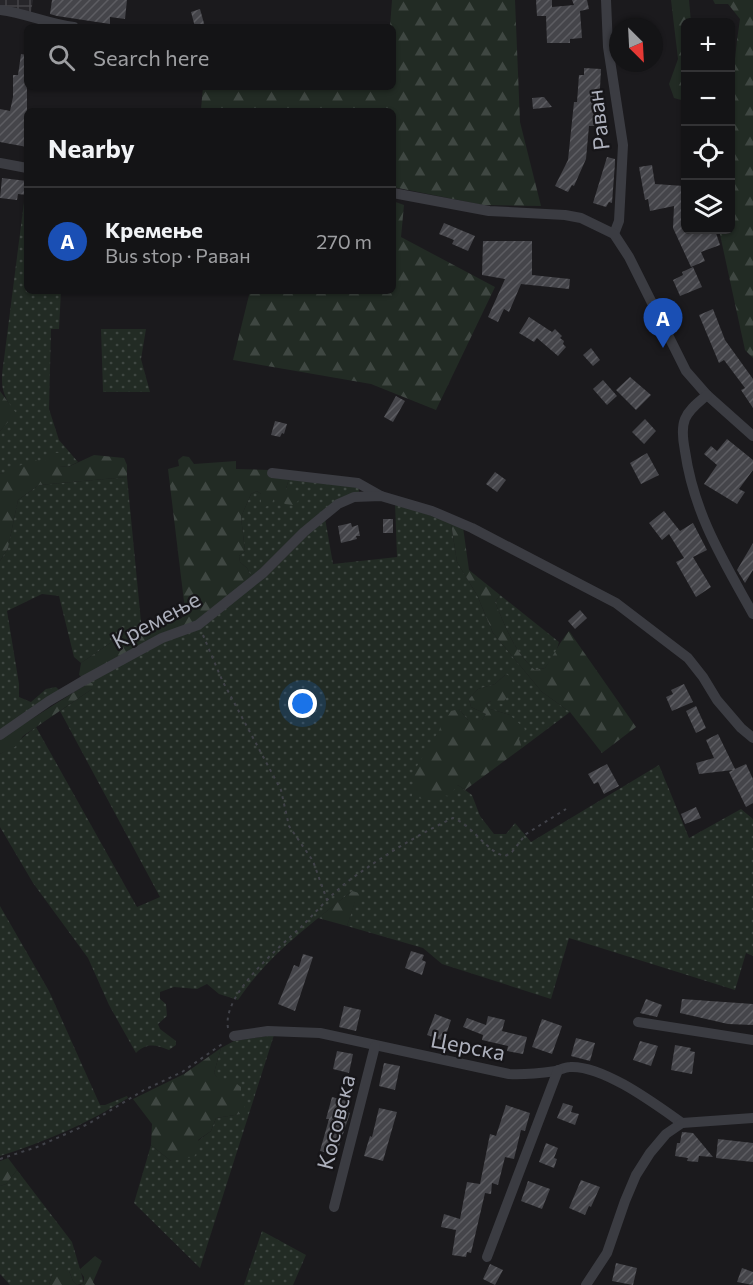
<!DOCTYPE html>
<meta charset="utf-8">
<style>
:root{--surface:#141416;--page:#1d1d1f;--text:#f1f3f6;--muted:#9d9ea1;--line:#333335;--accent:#7c3aed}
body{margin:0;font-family:Commissioner,sans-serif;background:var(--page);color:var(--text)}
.controls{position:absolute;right:18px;top:18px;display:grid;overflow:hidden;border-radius:9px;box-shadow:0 2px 4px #0004}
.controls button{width:54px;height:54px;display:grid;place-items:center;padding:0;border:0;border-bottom:2px solid var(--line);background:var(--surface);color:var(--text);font:30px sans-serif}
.compass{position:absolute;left:609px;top:18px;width:54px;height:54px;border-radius:50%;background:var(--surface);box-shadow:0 2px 4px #0004;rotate:156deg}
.you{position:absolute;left:303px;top:704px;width:21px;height:21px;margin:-15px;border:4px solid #fff;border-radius:50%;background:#1a73e8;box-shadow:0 0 0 9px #1a73e833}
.badge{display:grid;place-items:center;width:39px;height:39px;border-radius:50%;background:var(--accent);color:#fff;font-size:20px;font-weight:700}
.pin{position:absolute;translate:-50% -50px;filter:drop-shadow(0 2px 3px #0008)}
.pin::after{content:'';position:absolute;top:32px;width:21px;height:18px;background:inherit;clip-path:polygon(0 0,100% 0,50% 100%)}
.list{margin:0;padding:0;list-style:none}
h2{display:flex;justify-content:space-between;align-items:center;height:78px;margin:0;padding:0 24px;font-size:26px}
h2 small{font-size:20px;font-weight:400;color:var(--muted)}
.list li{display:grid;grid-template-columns:39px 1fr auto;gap:18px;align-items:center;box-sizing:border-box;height:108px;padding:0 24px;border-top:2px solid var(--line)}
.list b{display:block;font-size:22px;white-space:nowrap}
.list p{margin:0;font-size:20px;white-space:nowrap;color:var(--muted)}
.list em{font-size:20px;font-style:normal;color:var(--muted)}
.icon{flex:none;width:33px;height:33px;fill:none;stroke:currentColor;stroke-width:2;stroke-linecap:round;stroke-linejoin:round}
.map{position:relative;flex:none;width:753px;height:1285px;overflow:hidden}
.search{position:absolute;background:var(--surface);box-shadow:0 2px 4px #0004;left:24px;top:24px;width:372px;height:66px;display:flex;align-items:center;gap:15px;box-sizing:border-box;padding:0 21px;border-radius:9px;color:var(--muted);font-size:22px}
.panel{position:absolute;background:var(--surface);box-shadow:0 2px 4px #0004;left:24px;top:108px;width:372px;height:186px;border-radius:9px}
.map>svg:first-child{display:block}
.industrial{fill:url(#industrial-grid)}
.grass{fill:url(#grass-dots)}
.forest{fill:url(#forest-firs)}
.building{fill:url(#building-hatch)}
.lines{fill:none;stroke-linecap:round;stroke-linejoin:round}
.path{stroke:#414249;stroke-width:2;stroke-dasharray:3 4.5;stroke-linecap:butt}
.street{stroke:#3b3c42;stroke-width:10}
.labels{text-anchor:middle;stroke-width:4.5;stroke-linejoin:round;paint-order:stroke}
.street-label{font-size:22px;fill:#adb0bc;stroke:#161518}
</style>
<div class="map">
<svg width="753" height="1285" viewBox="0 0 753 1285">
<defs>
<pattern id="industrial-grid" width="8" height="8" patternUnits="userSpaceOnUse" patternTransform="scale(1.5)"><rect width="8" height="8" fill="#27262a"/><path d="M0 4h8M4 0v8" fill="none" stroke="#444347"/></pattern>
<pattern id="grass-dots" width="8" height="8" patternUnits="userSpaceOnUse" patternTransform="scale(1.5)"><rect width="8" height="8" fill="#222b24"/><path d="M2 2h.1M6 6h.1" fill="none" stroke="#3f4742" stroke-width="1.8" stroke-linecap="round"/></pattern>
<pattern id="forest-firs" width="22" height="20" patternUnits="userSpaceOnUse" patternTransform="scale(1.5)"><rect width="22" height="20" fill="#222b24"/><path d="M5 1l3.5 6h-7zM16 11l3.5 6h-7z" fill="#3f4742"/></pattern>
<pattern id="building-hatch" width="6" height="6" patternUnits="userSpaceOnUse" patternTransform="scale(1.5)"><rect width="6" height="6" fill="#45454a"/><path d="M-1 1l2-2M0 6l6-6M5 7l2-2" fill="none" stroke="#5d5d62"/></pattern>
</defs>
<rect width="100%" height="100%" fill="#1b1a1d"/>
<!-- industrial -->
<path class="industrial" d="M0,0h33l-2,12 -31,-2z"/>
<!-- grass -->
<g class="grass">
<path d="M24,202h3v89h34l-2,38h-8l-2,80 10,31 19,22 -10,5 -26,-3 -40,10 -2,-1v-42l15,-18c-14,-20 -15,-28 -11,-54z"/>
<path d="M101,329h45l-5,30 9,33h-47z"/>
<path d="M127,477l15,155 -20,3 -41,28 -7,-6 -15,-61 -17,-2 -35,17 12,73v13l12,5 15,-13 10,-2 4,4 -60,40v-170l8,-13 10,-48 21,-15z"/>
<path d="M289,478l70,7v10h-5l-102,83 -5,-10 -7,-6 -1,-6 6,-5 -4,-34 10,-23 6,-3 4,3v9l13,-6h4l8,-8z"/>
<path d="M395,503l56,20 6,39 20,33 16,38 49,59 28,20 -48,36 -12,-33 -20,-6 -4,-5 5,-3 15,-27 -11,10 -17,5 -9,10 2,8 15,7 -4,6h-14l-9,-11 -17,86 16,-10 14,10 8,21 14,18h12l9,-11 16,19 128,-77 30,73 52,-29 12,10v137l-7,-3 -11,37 -166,-52 -18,61 -109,-35 -19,-16 -76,-22 8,-25 -3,-10c-41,33 -85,65 -114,109l-19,-6 -12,-10 -10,5 -23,-2 -14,5v7l6,5 1,12 -9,8 2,5 16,12v4l-7,5c-13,-5 -22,-8 -33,3l-27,-48 -21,-47 -55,-75 -33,-56v-73c15,-8 22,-17 36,-27l101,180 23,-10 -100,-186 32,-22 -2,-7 73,-42 36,-14 126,-108 8,46 64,-7z"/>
<path d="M500,595l59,47 -3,11 -11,15 -10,2c-20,-17 -30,-44 -40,-68z"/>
<path d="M0,906l49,85 51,114h5l22,-9 1,2c-40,25 -83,44 -128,58z"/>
<path d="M274,1035l-74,233 -66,-65 17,-58 20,16 40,-30 5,-13 25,-4 -27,-41 7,-25 13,-7z"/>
<path d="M17,1170l55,72 12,41 -7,2 -4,-4 -4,-10 -17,4 -3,10h-39l-10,-11v-88l6,-2z"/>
<path d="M262,1231l44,24 -13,30h-49z"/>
</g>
<!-- forest -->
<g class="forest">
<path d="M392,0h123l5,122 21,84 -58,-1 -90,-18v-76h-199l7,-2 2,-22h190v-60h-3z"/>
<path d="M671,0h18l2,22h-5l-1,79 -11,-3 -5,-14 9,-25z"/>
<path d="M713,0h40v358l-8,-8 -26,-120h11c0,-70 -1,-142 10,-211l-12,-15h-13z"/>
<path d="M393,201l11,4 -3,32 94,50 -59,123 -65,-26 -138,-24 17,-69h143z"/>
<path d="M0,391l16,22 -16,18z"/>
<path d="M55,453h7l-3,13 9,1 26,-12 30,3 3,7v12l-88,8 -21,15 -10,48 -8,13v-88l2,1 32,-15 8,5z"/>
<path d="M183,456l6,1 5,7 42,-3v8l33,1 20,8 -3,11 9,4 4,7 -5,5 -9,-1 -7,-7h-4l-2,7 -7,3 -4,-4v-9l-4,-3 -6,3 -10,23 4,34 -6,5 1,6 7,6 5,10 -55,44 -114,56 -4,-3 2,-12 41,-28 27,-4 33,-13 3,-8 -17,-141 11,-3 -1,-6z"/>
<path d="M451,523l12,4 6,43 31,25 -5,7c10,24 20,51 40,68l10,-2c9,-13 14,-25 24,-37l67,96 -34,26 -32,-41 -28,-20 -49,-59 -16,-38 -20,-33z"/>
<path d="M506,674l5,3 3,10 -12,17 -11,-3 -5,3 4,5 20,6 15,14 -6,10 3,9 -57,42 -7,-5 -9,11 -7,-1 -7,6 -23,-4 2,-26 37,-60 8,-2 9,11h14l4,-6 -15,-7 -2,-8 9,-10 17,-5z"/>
<path d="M90,682l3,2 -1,5 -69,47 -8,11 -15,7v-15z"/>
<path d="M352,891l11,3 -8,8 -8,24 -29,-8z"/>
<path d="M221,1048l-7,25 6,8 9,-3 12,9v9l4,12 -4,6 -25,4 -5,13 -13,9 1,8 -5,9 -23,4 -20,-16 1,-21 -19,-25 51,-25z"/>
<path d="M8,1158l9,12 -11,14 -6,2v-25z"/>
<path d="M95,1256l7,5 -9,21 2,3h-15l4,-2v-6l-5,-7z"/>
<path d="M60,1267l9,4 4,10 4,4h-28l3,-10z"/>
</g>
<!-- building -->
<g class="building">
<path d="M52,0h75l-2,19 -15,-2v7l-53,-8 -7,-2z"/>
<path d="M536,0h16v7l22,-2 -2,-5h15l2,9 -9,2 2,27 -12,1v4h-23l-1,-27h-9z"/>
<path d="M200,9l5,18h-10l-4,-15z"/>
<path d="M21,54l6,1v92l-27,-5v-33l10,2 3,-14v-22h5z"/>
<path d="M584,68l17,1 -3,57h-9l-3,33 -12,27 -2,-1 -4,7 -13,-6 13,-26 6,-58h3l2,-27h5z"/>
<path d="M544,97l8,10 -19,2 -1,-11z"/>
<path d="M607,157l8,2v4l-3,40 -3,-1 -3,5 -13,-4z"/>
<path d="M652,165l3,19 29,2 2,44h29l5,15 -19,7 4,9 -14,6 -18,-39 1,-22 -24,5 -2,-12 -3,1 -6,-33z"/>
<path d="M2,178l25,3v14l-9,-1 -1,6 -17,-2z"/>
<path d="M444,223l31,13 -7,15 -16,-7 2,-4 -15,-6z"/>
<path d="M483,241h49v34l38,4 -1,10 -48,-5 -12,28 -5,-3 -6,13 -10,-5 17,-38 -23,-4z"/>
<path d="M693,267l9,20 -22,9 -7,-16 10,-5 -1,-3z"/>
<path d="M713,309l12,31 28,39v29l-12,-18 4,-2 -21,-28 -5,3 -20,-48z"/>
<path d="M529,317l23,15 3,-3 7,7 -2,2 4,3 -1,3 3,3 -8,9 -21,-18 -3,4 -15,-9z"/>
<path d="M591,348l9,12 -7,6 -10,-11z"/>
<path d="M630,377l21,18 -15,15 -20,-20z"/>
<path d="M603,380l14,16 -10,9 -14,-16z"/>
<path d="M396,396l9,5 -12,21 -9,-5z"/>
<path d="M645,419l11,12 -12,13 -12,-12z"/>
<path d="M275,421l12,3 -3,10 -2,-1 -2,4 -9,-2z"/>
<path d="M727,439l26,21v10l-14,19 6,3 -8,12 -33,-20 13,-19 -13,-11 7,-8 6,5z"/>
<path d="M647,453l12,22 -18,9 -11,-21z"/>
<path d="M495,472l11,8 -9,12 -11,-8z"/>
<path d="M664,511l16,20 13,-8 14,27 -14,7 18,30 -15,10 -20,-35 8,-4 -15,-24 -7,6 -13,-17z"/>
<rect x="383" y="519" width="10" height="14"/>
<path d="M351,523l1,4 6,-2 2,11h-4l1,3 -16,4 -3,-17z"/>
<path d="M753,543v27l-8,13 -8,-13z"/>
<path d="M580,610l7,8 -12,11 -7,-8z"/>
<path d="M684,684l9,18 -21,9 -6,-14 7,-3 -2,-4z"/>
<path d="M696,706l10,22 -10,5 -10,-22z"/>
<path d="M718,734l17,35 11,-5 7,15v24l-7,4 -17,-35 4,-2 -34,4 -3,-11 18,-5 -8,-18z"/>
<path d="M607,764l12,22 -15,8 -6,-12 -4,2 -6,-10z"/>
<path d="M696,807l5,11 -16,6 -4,-10z"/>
<path d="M411,951l13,4 -2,5 4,2 -4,13 -17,-7z"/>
<path d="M303,954l10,3 -18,54 -17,-7 16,-39 5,2z"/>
<path d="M646,999l16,6 -5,12 -17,-4z"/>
<path d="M682,999l71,5v21l-25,-1 -48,-11z"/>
<path d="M344,1006l17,4 -5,21 -17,-4z"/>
<path d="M435,1014l16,6 -7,21 -17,-6z"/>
<path d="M488,1016l17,4 -3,11 25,6 -4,17 -16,-3 1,-5 -26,-6 1,-5 -20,-8 4,-9 19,7z"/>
<path d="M542,1019l20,7 -10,28 -20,-7z"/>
<path d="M576,1038l19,5 -5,18 -19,-5z"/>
<path d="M640,1041l18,5 -7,20 -18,-6z"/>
<path d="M675,1045l16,3 -1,3 5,1 -3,22 -21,-4z"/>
<path d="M337,1051l16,3 -4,19 -16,-4z"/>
<path d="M384,1063l16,3 -5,24 -16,-4z"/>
<path d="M332,1097l18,5 -3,10 3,1 -14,42 -16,-4 9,-32h-3z"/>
<path d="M563,1103l10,3 -2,6 8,2 -4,11 -18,-7z"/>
<path d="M506,1105l24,8 -5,18 -4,-1 -7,29 -9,-2 -7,28 -6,-2 -1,11 -6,-1 -14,60 -4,-1 -1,5 -14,-2 4,-25 -15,-3 3,-13 16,5 7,-37 13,2 10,-50 6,2z"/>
<path d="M379,1108l18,4 -14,49 -19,-5 6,-20 2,1z"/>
<path d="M682,1132l11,1 20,24 -14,-1 -1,6 -11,-1 1,-3 -13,-2 2,-13h3z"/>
<path d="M718,1139l35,4v19l-37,-4z"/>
<path d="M546,1143l12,5 -4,10 3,1 -3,9 -15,-6z"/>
<path d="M581,1180l19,7 -9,20 -2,-1 -4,9 -16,-7z"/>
<path d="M528,1181l22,8 -8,20 -21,-8z"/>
<path d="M616,1263l21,5 -4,17 -21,-4z"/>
<path d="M490,1264l13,6 -8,15 -12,-6z"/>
<path d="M742,1268l11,4v13l-16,-3z"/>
</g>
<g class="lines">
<!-- path -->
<g class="path">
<path d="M203,635l19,45 59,110 8,36 24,35 14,39"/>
<path d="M228,1028c-6,-34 50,-79 73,-101 16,-16 31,-34 50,-48 32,-23 66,-44 102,-61 21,8 33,34 52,38l7,-4 14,-18 40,-25"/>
<path d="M0,1159l37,-12 51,-23 56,-34 38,-18 43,-30"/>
</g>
<!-- street -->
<g class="street">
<path d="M606,0l2,47 15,98 -4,76 -5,13"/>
<path d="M0,10c25,3 49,14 74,17"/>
<path d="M0,163l27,5"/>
<path d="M393,193l96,18 76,4 16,3 33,16 15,23 57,114 21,24 46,41"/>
<path d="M707,395c-8,7 -18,14 -22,24 -4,10 -2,22 0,32 9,63 38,109 68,163"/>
<path d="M272,473l86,10 23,13"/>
<path d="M0,735l49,-34 34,-20 79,-43 36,-13 65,-52 41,-41 34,-28 16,-7 27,-1 51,15 40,17 144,75 72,55 15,19 14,23 24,28 12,10"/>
<path d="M638,1022l115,18"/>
<path d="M234,1036l34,-5 52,2 189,41c16,1 32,-1 47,-3 4,-1 9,-4 14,-4 33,-2 85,37 112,56"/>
<path d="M334,1207l41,-161"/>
<path d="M487,1257l71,-187"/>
<path d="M586,1285l21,-32 18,-52 11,-26 14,-22 16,-19 16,-11 71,-5"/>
</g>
</g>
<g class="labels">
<!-- street labels -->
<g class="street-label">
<text transform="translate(598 120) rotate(-97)" y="8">Раван</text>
<text transform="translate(156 620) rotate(-28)" y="8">Кремење</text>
<text transform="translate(468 1046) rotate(11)" y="8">Церска</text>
<text transform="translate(336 1122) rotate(-76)" y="8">Косовска</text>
</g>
</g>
</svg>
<div class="controls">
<button>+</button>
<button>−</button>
<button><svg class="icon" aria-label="locate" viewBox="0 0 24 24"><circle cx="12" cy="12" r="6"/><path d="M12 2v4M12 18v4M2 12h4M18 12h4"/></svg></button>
<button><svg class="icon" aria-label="layers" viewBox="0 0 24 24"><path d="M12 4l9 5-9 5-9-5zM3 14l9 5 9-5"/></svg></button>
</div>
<svg class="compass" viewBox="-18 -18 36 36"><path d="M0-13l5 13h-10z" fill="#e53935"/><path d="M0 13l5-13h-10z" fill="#9d9ea1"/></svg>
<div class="you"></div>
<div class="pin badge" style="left:663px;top:348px;background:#1a4fb4">A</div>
<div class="search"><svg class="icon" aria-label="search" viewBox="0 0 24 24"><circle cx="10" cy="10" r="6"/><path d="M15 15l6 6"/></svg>Search here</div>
<section class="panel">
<h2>Nearby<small></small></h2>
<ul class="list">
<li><span class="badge" style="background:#1a4fb4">A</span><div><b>Кремење</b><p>Bus stop · Раван</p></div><em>270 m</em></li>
</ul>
</section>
</div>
